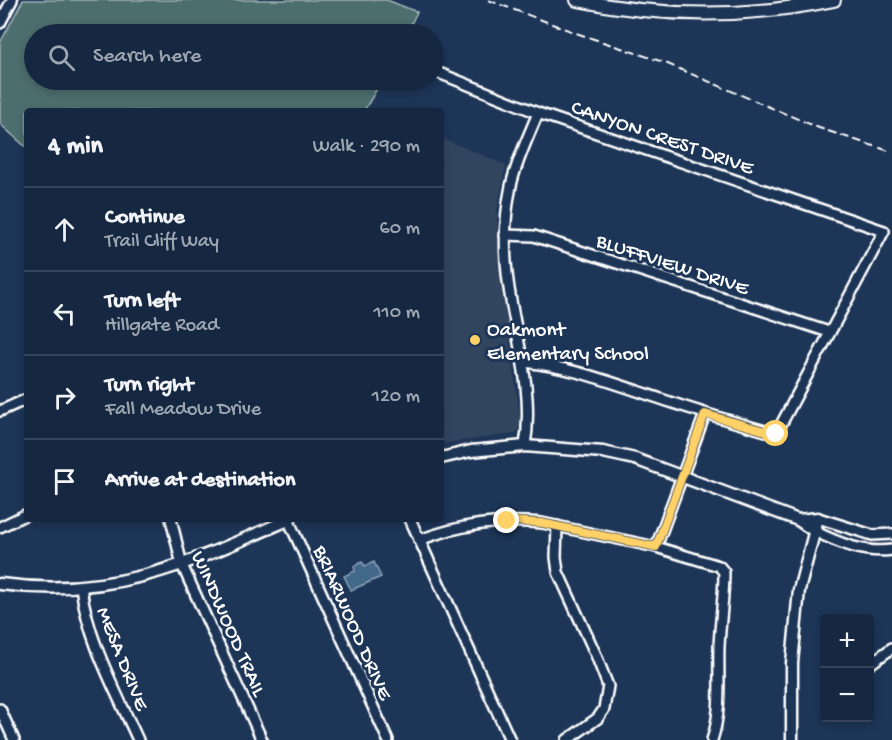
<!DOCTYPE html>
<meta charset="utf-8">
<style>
:root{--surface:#162841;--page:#1f3048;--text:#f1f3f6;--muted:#9ea6b1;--line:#35445a}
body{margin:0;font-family:"Gochi Hand",sans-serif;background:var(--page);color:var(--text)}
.controls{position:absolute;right:18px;bottom:18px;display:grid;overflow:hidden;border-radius:6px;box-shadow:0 3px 9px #0003}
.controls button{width:54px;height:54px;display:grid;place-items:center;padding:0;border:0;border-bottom:2px solid var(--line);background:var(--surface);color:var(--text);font:30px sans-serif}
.stop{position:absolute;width:18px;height:18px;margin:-14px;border:4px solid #ffd166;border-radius:50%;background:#fff}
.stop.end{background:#ffd166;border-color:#fff;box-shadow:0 2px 6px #0008}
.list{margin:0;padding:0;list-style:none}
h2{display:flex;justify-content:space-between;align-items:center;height:78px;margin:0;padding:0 24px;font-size:26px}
h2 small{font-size:20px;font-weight:400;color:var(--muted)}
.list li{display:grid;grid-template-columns:39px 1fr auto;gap:18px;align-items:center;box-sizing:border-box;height:84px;padding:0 24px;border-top:2px solid var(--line)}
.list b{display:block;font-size:22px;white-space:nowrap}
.list p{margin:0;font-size:20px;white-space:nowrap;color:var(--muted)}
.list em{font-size:20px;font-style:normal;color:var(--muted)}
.icon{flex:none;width:33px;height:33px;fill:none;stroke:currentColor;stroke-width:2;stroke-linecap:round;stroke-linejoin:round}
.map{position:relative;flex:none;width:892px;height:740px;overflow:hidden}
.search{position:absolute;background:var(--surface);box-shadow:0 3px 9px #0003;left:24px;top:24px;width:420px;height:66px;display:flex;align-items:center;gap:15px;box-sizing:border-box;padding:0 21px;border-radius:33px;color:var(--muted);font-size:22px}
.panel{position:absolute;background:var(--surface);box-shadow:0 3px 9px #0003;left:24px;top:108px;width:420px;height:414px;border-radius:6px}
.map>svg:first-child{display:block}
.built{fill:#32455e}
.green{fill:#4d6e6e;stroke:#a6b6b6;stroke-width:1.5}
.water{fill:#42678a;stroke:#8ea4b9;stroke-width:1.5}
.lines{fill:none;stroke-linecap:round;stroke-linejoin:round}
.minor-casing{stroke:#fff;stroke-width:14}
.tertiary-casing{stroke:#fff;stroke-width:15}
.secondary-casing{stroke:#fff;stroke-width:16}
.minor{stroke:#1d3557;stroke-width:9}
.tertiary{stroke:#1d3557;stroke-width:10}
.secondary{stroke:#1d3557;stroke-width:12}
.rail{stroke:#fff;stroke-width:2;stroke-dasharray:9 4.5;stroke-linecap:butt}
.route{stroke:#ffd166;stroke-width:8}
.poi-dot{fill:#ffd166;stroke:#1d3557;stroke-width:2}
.labels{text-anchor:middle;stroke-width:6;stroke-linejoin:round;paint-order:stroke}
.street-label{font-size:21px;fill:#fff;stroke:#1d3557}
.poi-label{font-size:21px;fill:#fff;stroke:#1d3557;text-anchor:start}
</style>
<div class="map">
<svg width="892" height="740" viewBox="0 0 892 740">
<rect width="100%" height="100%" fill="#1d3557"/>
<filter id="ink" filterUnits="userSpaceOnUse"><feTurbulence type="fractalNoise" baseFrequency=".0167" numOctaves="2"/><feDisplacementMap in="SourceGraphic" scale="12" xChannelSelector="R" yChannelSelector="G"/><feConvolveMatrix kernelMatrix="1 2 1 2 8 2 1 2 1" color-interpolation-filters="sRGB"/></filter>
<g filter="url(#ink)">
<!-- built -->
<path class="built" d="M441,138l65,27 -9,45 1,44 23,172 -3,5 -5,3 -72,10z"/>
<!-- green -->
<path class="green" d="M23,0h364l30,12 -11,22h-372v46h348l-18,31h-337v37l-27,-24v-81z"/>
<!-- water -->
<path class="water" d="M362,562l3,4 9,-4 7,15 -30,13 -7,-14 11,-5 -1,-5z"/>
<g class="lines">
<defs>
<g id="minor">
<path d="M0,23l12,-23"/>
<path d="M434,71l104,42 346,118 -108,203c-39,-11 -77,-22 -115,-35 -45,-15 -89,-32 -137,-37"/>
<path d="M505,235l29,1 295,96"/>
<path d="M0,411l27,-12"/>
<path d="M525,446c10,-60 -12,-115 -18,-173 -3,-28 -2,-59 4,-87 5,-24 18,-51 27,-73"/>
<path d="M818,518l54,17 20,-1"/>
<path d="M171,519l11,46 80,175"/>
<path d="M288,519l100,221"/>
<path d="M410,519l100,221"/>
<path d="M557,526l-1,31 2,15 38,83 12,31 -4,23 -6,9 -31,22"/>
<path d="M0,527l27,-13"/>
<path d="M814,531c25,12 50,23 78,19"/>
<path d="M419,540c41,-15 79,-21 123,-17l114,24 63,19 5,6c0,25 -4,50 -5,75 -1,32 3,63 -7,93"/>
<path d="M656,547l49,-133"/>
<path d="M81,587c7,55 35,104 57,153"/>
<path d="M870,664l22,-16"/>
<path d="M0,709l14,31"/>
</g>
<g id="tertiary">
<path d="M441,458l30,-7 54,-5 78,6 32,7 163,61 16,11"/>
<path d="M0,584c115,15 188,-20 290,-65"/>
<path d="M792,740v-77l7,-73 19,-72 -20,2"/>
</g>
<path id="secondary" d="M577,0c86,18 171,18 257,0"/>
</defs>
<!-- minor casing -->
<use href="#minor" class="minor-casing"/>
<!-- tertiary casing -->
<use href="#tertiary" class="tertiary-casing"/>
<!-- secondary casing -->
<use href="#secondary" class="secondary-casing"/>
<!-- minor -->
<use href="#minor" class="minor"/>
<!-- tertiary -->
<use href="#tertiary" class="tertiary"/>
<!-- secondary -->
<use href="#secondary" class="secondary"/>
<!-- rail -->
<path class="rail" d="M488,0l91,34 84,28 156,66 73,24"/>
</g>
</g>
<g class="lines" filter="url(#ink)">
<!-- route -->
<path class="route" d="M507,521l35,2 114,24 49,-133 71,20"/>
</g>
<!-- markers -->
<circle class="poi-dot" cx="475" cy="340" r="6"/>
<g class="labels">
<!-- street labels -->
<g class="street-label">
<text transform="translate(663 136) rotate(19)" y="7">CANYON CREST DRIVE</text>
<text transform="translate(673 263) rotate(18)" y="7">BLUFFVIEW DRIVE</text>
<text transform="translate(354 622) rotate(66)" y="7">BRIARWOOD DRIVE</text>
<text transform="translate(230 623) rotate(66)" y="7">WINDWOOD TRAIL</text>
<text transform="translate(124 658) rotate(68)" y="7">MESA DRIVE</text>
</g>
<!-- poi labels -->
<g class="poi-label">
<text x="487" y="335">Oakmont<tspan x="487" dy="24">Elementary School</tspan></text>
</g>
</g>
</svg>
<div class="controls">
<button>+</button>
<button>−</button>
</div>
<div class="stop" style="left:776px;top:434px"></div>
<div class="stop end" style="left:507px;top:521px"></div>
<div class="search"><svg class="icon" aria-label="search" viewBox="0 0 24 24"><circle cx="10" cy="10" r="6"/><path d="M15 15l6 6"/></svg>Search here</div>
<section class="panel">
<h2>4 min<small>Walk · 290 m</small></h2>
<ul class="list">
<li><svg class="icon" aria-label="ahead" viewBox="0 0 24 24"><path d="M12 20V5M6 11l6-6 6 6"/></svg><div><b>Continue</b><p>Trail Cliff Way</p></div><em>60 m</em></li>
<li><svg class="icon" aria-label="left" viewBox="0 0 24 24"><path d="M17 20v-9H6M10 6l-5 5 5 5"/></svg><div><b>Turn left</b><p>Hillgate Road</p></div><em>110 m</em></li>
<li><svg class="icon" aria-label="right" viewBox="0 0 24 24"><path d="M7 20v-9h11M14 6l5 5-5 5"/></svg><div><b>Turn right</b><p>Fall Meadow Drive</p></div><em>120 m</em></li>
<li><svg class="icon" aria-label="arrive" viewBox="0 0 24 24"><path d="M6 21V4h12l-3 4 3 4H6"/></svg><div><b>Arrive at destination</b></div></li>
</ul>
</section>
</div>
